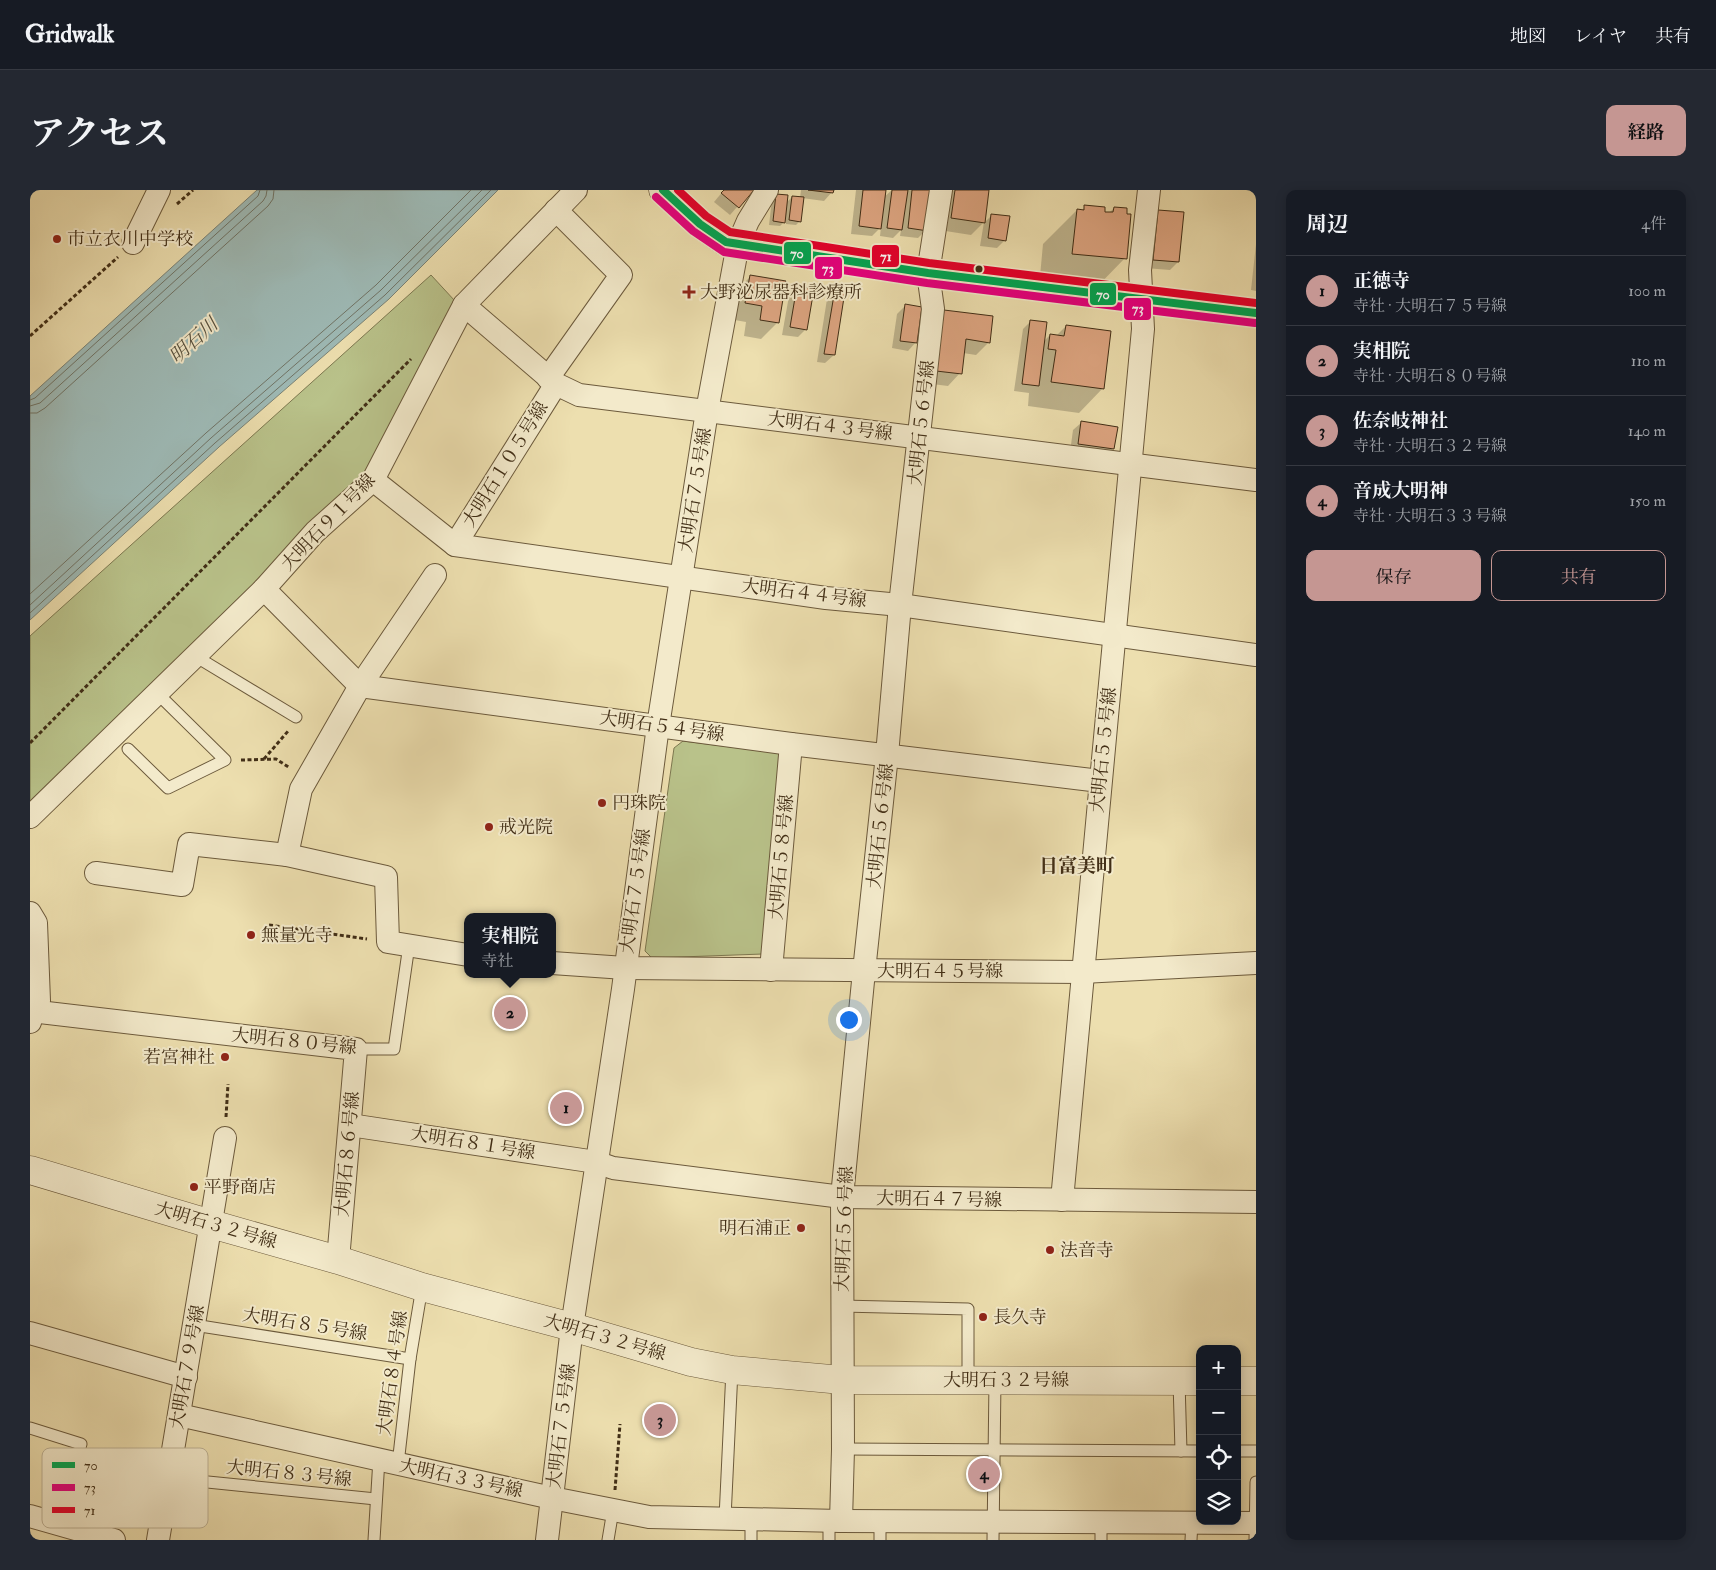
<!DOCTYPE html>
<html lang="ja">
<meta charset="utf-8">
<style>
:root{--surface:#171b24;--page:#242831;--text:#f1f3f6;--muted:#9ea1a6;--line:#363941;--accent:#c59692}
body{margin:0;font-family:"IM FELL Double Pica","Noto Serif JP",serif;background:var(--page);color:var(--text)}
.controls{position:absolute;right:15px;bottom:15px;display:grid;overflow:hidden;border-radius:10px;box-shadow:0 2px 12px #0003}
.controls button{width:45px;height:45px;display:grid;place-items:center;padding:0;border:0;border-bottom:1px solid var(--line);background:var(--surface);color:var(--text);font:25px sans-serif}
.you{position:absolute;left:818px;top:829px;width:18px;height:18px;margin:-12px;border:4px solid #fff;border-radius:50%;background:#1a73e8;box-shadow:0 0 0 8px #1a73e833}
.badge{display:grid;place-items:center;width:32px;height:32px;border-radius:50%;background:var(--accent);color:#111;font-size:16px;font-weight:700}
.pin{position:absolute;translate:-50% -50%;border:2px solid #fff;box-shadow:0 1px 5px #0006}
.popup{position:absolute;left:434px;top:723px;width:92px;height:65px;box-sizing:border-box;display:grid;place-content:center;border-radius:10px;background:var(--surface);filter:drop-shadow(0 1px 4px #0005);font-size:16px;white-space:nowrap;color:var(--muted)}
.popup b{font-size:19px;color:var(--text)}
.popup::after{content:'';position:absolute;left:50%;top:100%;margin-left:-10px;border:10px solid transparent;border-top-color:var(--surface)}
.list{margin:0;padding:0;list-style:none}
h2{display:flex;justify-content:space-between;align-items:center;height:65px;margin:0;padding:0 20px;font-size:21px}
h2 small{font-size:16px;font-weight:400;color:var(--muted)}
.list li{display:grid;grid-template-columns:32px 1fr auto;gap:15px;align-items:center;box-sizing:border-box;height:70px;padding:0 20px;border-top:1px solid var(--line)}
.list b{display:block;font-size:19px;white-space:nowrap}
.list p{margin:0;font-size:16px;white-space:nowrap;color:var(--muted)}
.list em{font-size:16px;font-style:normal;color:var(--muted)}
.actions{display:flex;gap:10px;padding:15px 20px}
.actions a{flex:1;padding:11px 0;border:1px solid var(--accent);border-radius:10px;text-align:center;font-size:18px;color:var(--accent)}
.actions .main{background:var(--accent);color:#111}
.icon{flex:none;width:28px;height:28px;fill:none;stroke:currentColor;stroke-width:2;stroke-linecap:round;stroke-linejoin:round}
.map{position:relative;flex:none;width:1226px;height:1350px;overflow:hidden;border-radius:10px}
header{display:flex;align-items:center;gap:30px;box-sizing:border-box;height:70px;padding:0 25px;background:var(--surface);border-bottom:1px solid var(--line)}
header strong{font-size:24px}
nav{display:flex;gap:28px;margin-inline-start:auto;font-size:18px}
.intro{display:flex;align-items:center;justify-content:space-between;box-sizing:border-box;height:120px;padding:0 30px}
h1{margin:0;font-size:35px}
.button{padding:12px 22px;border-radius:10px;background:var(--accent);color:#111;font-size:18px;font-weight:700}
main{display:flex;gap:30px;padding:0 30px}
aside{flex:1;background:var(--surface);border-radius:10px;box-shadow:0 2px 12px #0003}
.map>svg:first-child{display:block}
.green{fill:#b9c28a;stroke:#7d7850}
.water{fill:#9ebab6;stroke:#798276}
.shadow{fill:#0003}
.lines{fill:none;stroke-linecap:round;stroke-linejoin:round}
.shore{stroke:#707466;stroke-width:1}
.building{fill:#dda581;stroke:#412e16}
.service-casing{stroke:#6c5a3c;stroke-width:13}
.minor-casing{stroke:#6c5a3c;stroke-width:24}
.tertiary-casing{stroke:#6c5a3c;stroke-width:29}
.secondary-casing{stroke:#412e16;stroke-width:29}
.path{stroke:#412e16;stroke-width:3;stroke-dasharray:4 2.5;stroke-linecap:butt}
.service{stroke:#f3eacb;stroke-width:11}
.minor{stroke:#f3eacb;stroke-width:22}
.tertiary{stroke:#f3eacb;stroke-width:28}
.secondary{stroke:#f3eacb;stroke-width:28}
.bus-1-casing{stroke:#f3eacb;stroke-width:11}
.bus-2-casing{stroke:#f3eacb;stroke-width:11}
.bus-3-casing{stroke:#f3eacb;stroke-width:11}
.bus-1{stroke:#00a651;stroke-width:8}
.bus-2{stroke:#e5007d;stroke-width:8}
.bus-3{stroke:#e4002b;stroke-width:8}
.poi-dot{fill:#8f2418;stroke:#f3eacb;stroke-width:2}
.bus-dot{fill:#412e16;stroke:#f3eacb;stroke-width:2}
.labels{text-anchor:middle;stroke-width:4;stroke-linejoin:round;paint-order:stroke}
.poi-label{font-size:18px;fill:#412e16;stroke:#f3eacb;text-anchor:start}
.street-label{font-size:18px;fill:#412e16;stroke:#f3eacb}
.water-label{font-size:19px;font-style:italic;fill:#58513e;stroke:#f3eacb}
.neighbourhood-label{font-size:19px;font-weight:bold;fill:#412e16;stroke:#f3eacb}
.key{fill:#f3eacb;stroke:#beb295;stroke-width:1}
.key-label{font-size:14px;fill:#412e16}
.line-badge{stroke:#f3eacb;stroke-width:2}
.badge-label{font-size:14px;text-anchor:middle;font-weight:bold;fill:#fff}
</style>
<header>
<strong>Gridwalk</strong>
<nav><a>地図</a><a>レイヤ</a><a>共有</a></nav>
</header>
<div class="intro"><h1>アクセス</h1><a class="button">経路</a></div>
<main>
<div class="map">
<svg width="1226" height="1350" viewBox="0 0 1226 1350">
<rect width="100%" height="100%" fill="#eddfaf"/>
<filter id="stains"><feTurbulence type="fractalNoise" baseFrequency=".004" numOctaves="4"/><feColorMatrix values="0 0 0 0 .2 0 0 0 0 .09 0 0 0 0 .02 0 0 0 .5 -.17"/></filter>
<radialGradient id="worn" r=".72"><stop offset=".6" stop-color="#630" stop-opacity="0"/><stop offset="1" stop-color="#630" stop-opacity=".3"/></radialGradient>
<!-- green -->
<g class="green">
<path d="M401,85l24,26 -90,176 -126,127 -209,201v-169z"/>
<path d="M653,551l95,12 4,7 -19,194 -111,4 -7,-7 29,-203z"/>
</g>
<!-- water -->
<path class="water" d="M227,0h241l-109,109 -170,148 -189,173v-224z"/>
<!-- shadow -->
<g class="shadow">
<path d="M694,0h28l-22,25 -16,-13z"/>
<path d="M771,0h31v2l-8,9 -22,-3 -2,23 -4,4 -10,-1v-4l-6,6 -11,-1 3,-26 4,-4 10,8 6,-6 8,1z"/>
<path d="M826,0h28l-1,8 9,-8h38l-4,40 -8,8 -18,-2 1,-6 -8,8 -13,-2 1,-9 -9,9 -21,-2z"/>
<path d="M922,0l36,1 -4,32 8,-8 13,25 -8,8 -17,-2 4,-24 -13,13 -32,-5 4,-31z"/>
<path d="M1055,17l24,6 5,-5 11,50 -33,34 -53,-5 4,-43 34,-34 4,1z"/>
<path d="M1128,21l20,51 -8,8 -25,-2z"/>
<path d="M1226,54v47l-5,-1z"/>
<path d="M721,86l27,46 -17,17 -17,-3 2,-14 -17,-3 5,-26z"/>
<path d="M767,98l9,41 -8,8 -16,-2 7,-39z"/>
<path d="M805,100l-1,65 -9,8 -8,-1 10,-63z"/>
<path d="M875,116l11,36 -8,9 -16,-3 5,-34z"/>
<path d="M1001,131l12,21 7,-7 6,1 10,-10 37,62 -24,25 -51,-7 1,-13 -15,-2 9,-62z"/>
<path d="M902,133l57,19 -13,13 -13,-2 -3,20 -12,13 -24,-3z"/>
<path d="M1052,232l31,27 -8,8 -35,-5 3,-22z"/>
</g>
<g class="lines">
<!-- shore -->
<g class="shore">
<path d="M0,210l5,-2 223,-202 2,-6"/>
<path d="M0,216l10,-3 223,-202 3,-5 1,-6"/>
<path d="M0,223h7l8,-5 223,-202 5,-7 1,-9"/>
<path d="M0,404l176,-161 170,-148 95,-95"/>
<path d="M0,415l181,-167 170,-148 101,-100"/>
<path d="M0,423l185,-170 170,-148 106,-105"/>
</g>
</g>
<!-- building -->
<g class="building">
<path d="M694,0h30l-15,18 -18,-15z"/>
<path d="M778,0h26l-1,3z"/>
<path d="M833,0h23l-5,39 -22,-3z"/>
<path d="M862,0h16l-6,40 -15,-2z"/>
<path d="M882,0h20l-4,41 -20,-3z"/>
<path d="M925,0h34l-4,33 -34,-5z"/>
<path d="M746,4l12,1 -3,28 -12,-2z"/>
<path d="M762,6l12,1 -3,25 -12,-2z"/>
<path d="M1054,15l21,2v5h8l1,-5 13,1v6h4l-4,45 -55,-5 5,-45 7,1z"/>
<path d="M1128,20l26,2 -5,50 -26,-2z"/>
<path d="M961,24l19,2 -4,25 -18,-3z"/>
<path d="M720,85l36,6 -7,42 -19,-3 2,-14 -17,-3z"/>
<path d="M767,96l17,3 -7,41 -17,-3z"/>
<path d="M805,99l10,2 -10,64 -11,-1z"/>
<path d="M875,114l17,3 -5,36 -17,-2z"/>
<path d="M914,120l49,6 -3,27 -24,-4 -4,35 -26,-3z"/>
<path d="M1000,130l17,2 -8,64 -17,-2z"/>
<path d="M1036,135l45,6 -7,58 -53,-7 5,-32 -8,-1 2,-15 14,2z"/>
<path d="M1051,231l37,6 -4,22 -36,-5z"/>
</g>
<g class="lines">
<defs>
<g id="service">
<path d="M165,466l101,61"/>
<path d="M98,559l40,39 57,-28 -68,-67"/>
<path d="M326,859h38l15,-104"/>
<path d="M812,1116l126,3v71"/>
<path d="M164,1135l216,34"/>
<path d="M1149,1191l2,70"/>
<path d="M0,1238l51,16 -20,81"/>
<path d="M813,1259l357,2"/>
<path d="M1207,1261h19"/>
<path d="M368,1274l12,-105 12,-72"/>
<path d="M138,1288l208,21"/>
<path d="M695,1328l7,-148"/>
<path d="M721,1329v21"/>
<path d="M1071,1332v18"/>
<path d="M344,1350l5,-81"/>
<path d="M578,1350l5,-30"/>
<path d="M799,1350v-19"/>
<path d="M850,1350v-19"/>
<path d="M963,1350l2,-160"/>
<path d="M1161,1350l1,-18"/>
<path d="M1225,1350l1,-58"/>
</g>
<g id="minor">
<path d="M103,53l26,-53"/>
<path d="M434,115l92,79 23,11 677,85"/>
<path d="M518,188l73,-103 -65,-65"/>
<path d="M343,290l82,65 371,53 74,7 356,50"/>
<path d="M425,355l101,-161"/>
<path d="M234,399l96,97 431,58 309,37"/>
<path d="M0,627l234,-228 51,-57 58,-52 91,-175 112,-115"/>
<path d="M257,665l14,-66 59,-103 75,-111"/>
<path d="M66,683l86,12 7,-41 98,11 99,22 2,65 80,13"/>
<path d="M0,723l6,10 3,78 -6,11 -3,10"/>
<path d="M522,773l73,5 457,4 174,-9"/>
<path d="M741,780l20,-226"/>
<path d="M0,821l326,38 -18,211"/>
<path d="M320,935l246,37 17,6 229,29 414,5"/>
<path d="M1032,1010l81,-871 -3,-59 9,-80"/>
<path d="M0,1143l156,44"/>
<path d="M149,1225l373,83 97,19 192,4 415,2"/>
<path d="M0,1326l84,24"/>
<path d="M811,1331l2,-72 -1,-252 22,-226 23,-216 13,-150 33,-296 -5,-36 13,-83"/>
<path d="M128,1350l67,-402"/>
<path d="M517,1350l25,-213 51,-338 35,-263 49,-315 31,-167 10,-23 19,-31"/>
</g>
<g id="tertiary">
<path d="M0,980l181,54 127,36 84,27 150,40 119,35 41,8 110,10 358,1"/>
<path d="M1207,1191h19"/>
</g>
<path id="secondary" d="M633,0l37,34 26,18 202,31 328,40"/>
</defs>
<!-- service casing -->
<use href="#service" class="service-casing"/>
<!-- minor casing -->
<use href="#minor" class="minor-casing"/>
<!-- tertiary casing -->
<use href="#tertiary" class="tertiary-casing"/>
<!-- secondary casing -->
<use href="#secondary" class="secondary-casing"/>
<!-- path -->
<g class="path">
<path d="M147,14l16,-14"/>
<path d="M0,146l88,-79"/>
<path d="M0,553l381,-384"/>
<path d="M234,569l25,-29"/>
<path d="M211,570l35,-1 14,9"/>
<path d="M239,735l98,14"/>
<path d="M196,927l2,-33"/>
<path d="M585,1300l5,-66"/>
</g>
<!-- service -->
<use href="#service" class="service"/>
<!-- minor -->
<use href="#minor" class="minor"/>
<!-- tertiary -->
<use href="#tertiary" class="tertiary"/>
<!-- secondary -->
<use href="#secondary" class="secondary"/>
<defs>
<path id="bus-1" d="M633,0l37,34 26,18 202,31 328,40"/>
<path id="bus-2" d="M626,7l37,34 31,21 203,31 328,40"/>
<path id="bus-3" d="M648,0l28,26 24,16 199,31 327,40"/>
</defs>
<!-- bus-1 casing -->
<use href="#bus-1" class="bus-1-casing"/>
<!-- bus-2 casing -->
<use href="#bus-2" class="bus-2-casing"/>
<!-- bus-3 casing -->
<use href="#bus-3" class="bus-3-casing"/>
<!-- bus-1 -->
<use href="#bus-1" class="bus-1"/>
<!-- bus-2 -->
<use href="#bus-2" class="bus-2"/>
<!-- bus-3 -->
<use href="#bus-3" class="bus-3"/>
</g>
<!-- markers -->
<g class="poi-dot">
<circle cx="27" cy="49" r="5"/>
<path d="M656.5 94.5h5v5h5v5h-5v5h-5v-5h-5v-5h5z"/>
<circle cx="572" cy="613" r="5"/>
<circle cx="459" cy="637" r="5"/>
<circle cx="221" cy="745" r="5"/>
<circle cx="195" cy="867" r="5"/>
<circle cx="164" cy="997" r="5"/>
<circle cx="771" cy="1038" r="5"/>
<circle cx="1020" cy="1060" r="5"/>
<circle cx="953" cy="1127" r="5"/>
</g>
<circle class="bus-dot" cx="949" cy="79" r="4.5"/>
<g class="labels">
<!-- poi labels -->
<g class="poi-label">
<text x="37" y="55">市立衣川中学校</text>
<text x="670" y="108">大野泌尿器科診療所</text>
<text x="582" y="619">円珠院</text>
<text x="469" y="643">戒光院</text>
<text x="231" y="751">無量光寺</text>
<text x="185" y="873" text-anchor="end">若宮神社</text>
<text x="174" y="1003">平野商店</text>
<text x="761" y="1044" text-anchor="end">明石浦正</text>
<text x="1030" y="1066">法音寺</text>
<text x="963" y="1133">長久寺</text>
</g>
<!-- street labels -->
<g class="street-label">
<text transform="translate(891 233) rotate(-84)" y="6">大明石５６号線</text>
<text transform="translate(800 236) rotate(7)" y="6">大明石４３号線</text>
<text transform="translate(475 274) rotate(-58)" y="6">大明石１０５号線</text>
<text transform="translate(665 300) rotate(-81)" y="6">大明石７５号線</text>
<text transform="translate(298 332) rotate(-46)" y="6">大明石９１号線</text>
<text transform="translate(774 403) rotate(7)" y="6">大明石４４号線</text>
<text transform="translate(632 536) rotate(8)" y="6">大明石５４号線</text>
<text transform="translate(1073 560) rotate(-84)" y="6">大明石５５号線</text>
<text transform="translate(850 636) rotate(-84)" y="6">大明石５６号線</text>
<text transform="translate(751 667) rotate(-85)" y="6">大明石５８号線</text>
<text transform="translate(605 701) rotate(-82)" y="6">大明石７５号線</text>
<text x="910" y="787">大明石４５号線</text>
<text transform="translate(264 851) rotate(6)" y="6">大明石８０号線</text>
<text transform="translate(443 953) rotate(9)" y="6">大明石８１号線</text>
<text transform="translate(317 964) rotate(-85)" y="6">大明石８６号線</text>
<text transform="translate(909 1009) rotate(1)" y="6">大明石４７号線</text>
<text transform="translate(186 1035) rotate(16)" y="6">大明石３２号線</text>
<text transform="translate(814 1039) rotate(-88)" y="6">大明石５６号線</text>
<text transform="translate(275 1134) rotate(9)" y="6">大明石８５号線</text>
<text transform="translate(575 1147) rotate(16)" y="6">大明石３２号線</text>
<text transform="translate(157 1177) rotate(-80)" y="6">大明石７９号線</text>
<text transform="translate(362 1183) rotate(-82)" y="6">大明石８４号線</text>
<text x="976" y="1196">大明石３２号線</text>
<text transform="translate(531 1236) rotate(-83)" y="6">大明石７５号線</text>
<text transform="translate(259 1283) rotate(6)" y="6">大明石８３号線</text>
<text transform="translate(431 1288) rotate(12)" y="6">大明石３３号線</text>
</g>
<!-- water labels -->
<g class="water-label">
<text transform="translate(163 150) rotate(-42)" y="7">明石川</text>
</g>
<!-- neighbourhood labels -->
<g class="neighbourhood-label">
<text x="1047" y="682">日富美町</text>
</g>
</g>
<!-- legend -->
<rect x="12" y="1258" width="166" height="80" rx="8" class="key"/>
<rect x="22" y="1272" width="23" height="6" fill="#00a651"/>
<rect x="22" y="1294" width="23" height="7" fill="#e5007d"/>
<rect x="22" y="1317" width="23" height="6" fill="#e4002b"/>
<g class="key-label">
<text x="54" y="1280">70</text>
<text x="54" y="1302">73</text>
<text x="54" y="1325">71</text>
</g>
<g class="line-badge">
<rect x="753" y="51" width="29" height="24" rx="5" fill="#00a651"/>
<rect x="841" y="54" width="29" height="24" rx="5" fill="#e4002b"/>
<rect x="784" y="66" width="29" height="24" rx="5" fill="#e5007d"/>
<rect x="1059" y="92" width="28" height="24" rx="5" fill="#00a651"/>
<rect x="1093" y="107" width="29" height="24" rx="5" fill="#e5007d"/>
</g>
<g class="badge-label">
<text x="767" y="68">70</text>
<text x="856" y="71">71</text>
<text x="798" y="83">73</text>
<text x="1073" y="109">70</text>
<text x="1108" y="123">73</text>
</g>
<rect width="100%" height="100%" filter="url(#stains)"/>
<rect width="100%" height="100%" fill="url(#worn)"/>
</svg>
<div class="controls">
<button>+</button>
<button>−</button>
<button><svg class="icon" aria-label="locate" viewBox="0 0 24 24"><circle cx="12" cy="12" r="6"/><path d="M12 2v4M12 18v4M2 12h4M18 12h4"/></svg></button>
<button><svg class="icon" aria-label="layers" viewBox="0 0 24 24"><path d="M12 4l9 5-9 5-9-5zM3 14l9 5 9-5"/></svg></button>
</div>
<div class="you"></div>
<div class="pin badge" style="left:536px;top:918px">1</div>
<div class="pin badge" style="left:480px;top:823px">2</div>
<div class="popup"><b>実相院</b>寺社</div>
<div class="pin badge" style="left:630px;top:1230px">3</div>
<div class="pin badge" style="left:954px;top:1284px">4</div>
</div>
<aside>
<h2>周辺<small>4件</small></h2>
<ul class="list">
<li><span class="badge">1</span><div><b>正徳寺</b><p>寺社 · 大明石７５号線</p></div><em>100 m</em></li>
<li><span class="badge">2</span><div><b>実相院</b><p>寺社 · 大明石８０号線</p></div><em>110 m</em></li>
<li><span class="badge">3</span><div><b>佐奈岐神社</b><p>寺社 · 大明石３２号線</p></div><em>140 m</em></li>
<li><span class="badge">4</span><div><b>音成大明神</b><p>寺社 · 大明石３３号線</p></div><em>150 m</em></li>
</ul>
<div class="actions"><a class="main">保存</a><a>共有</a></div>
</aside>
</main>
